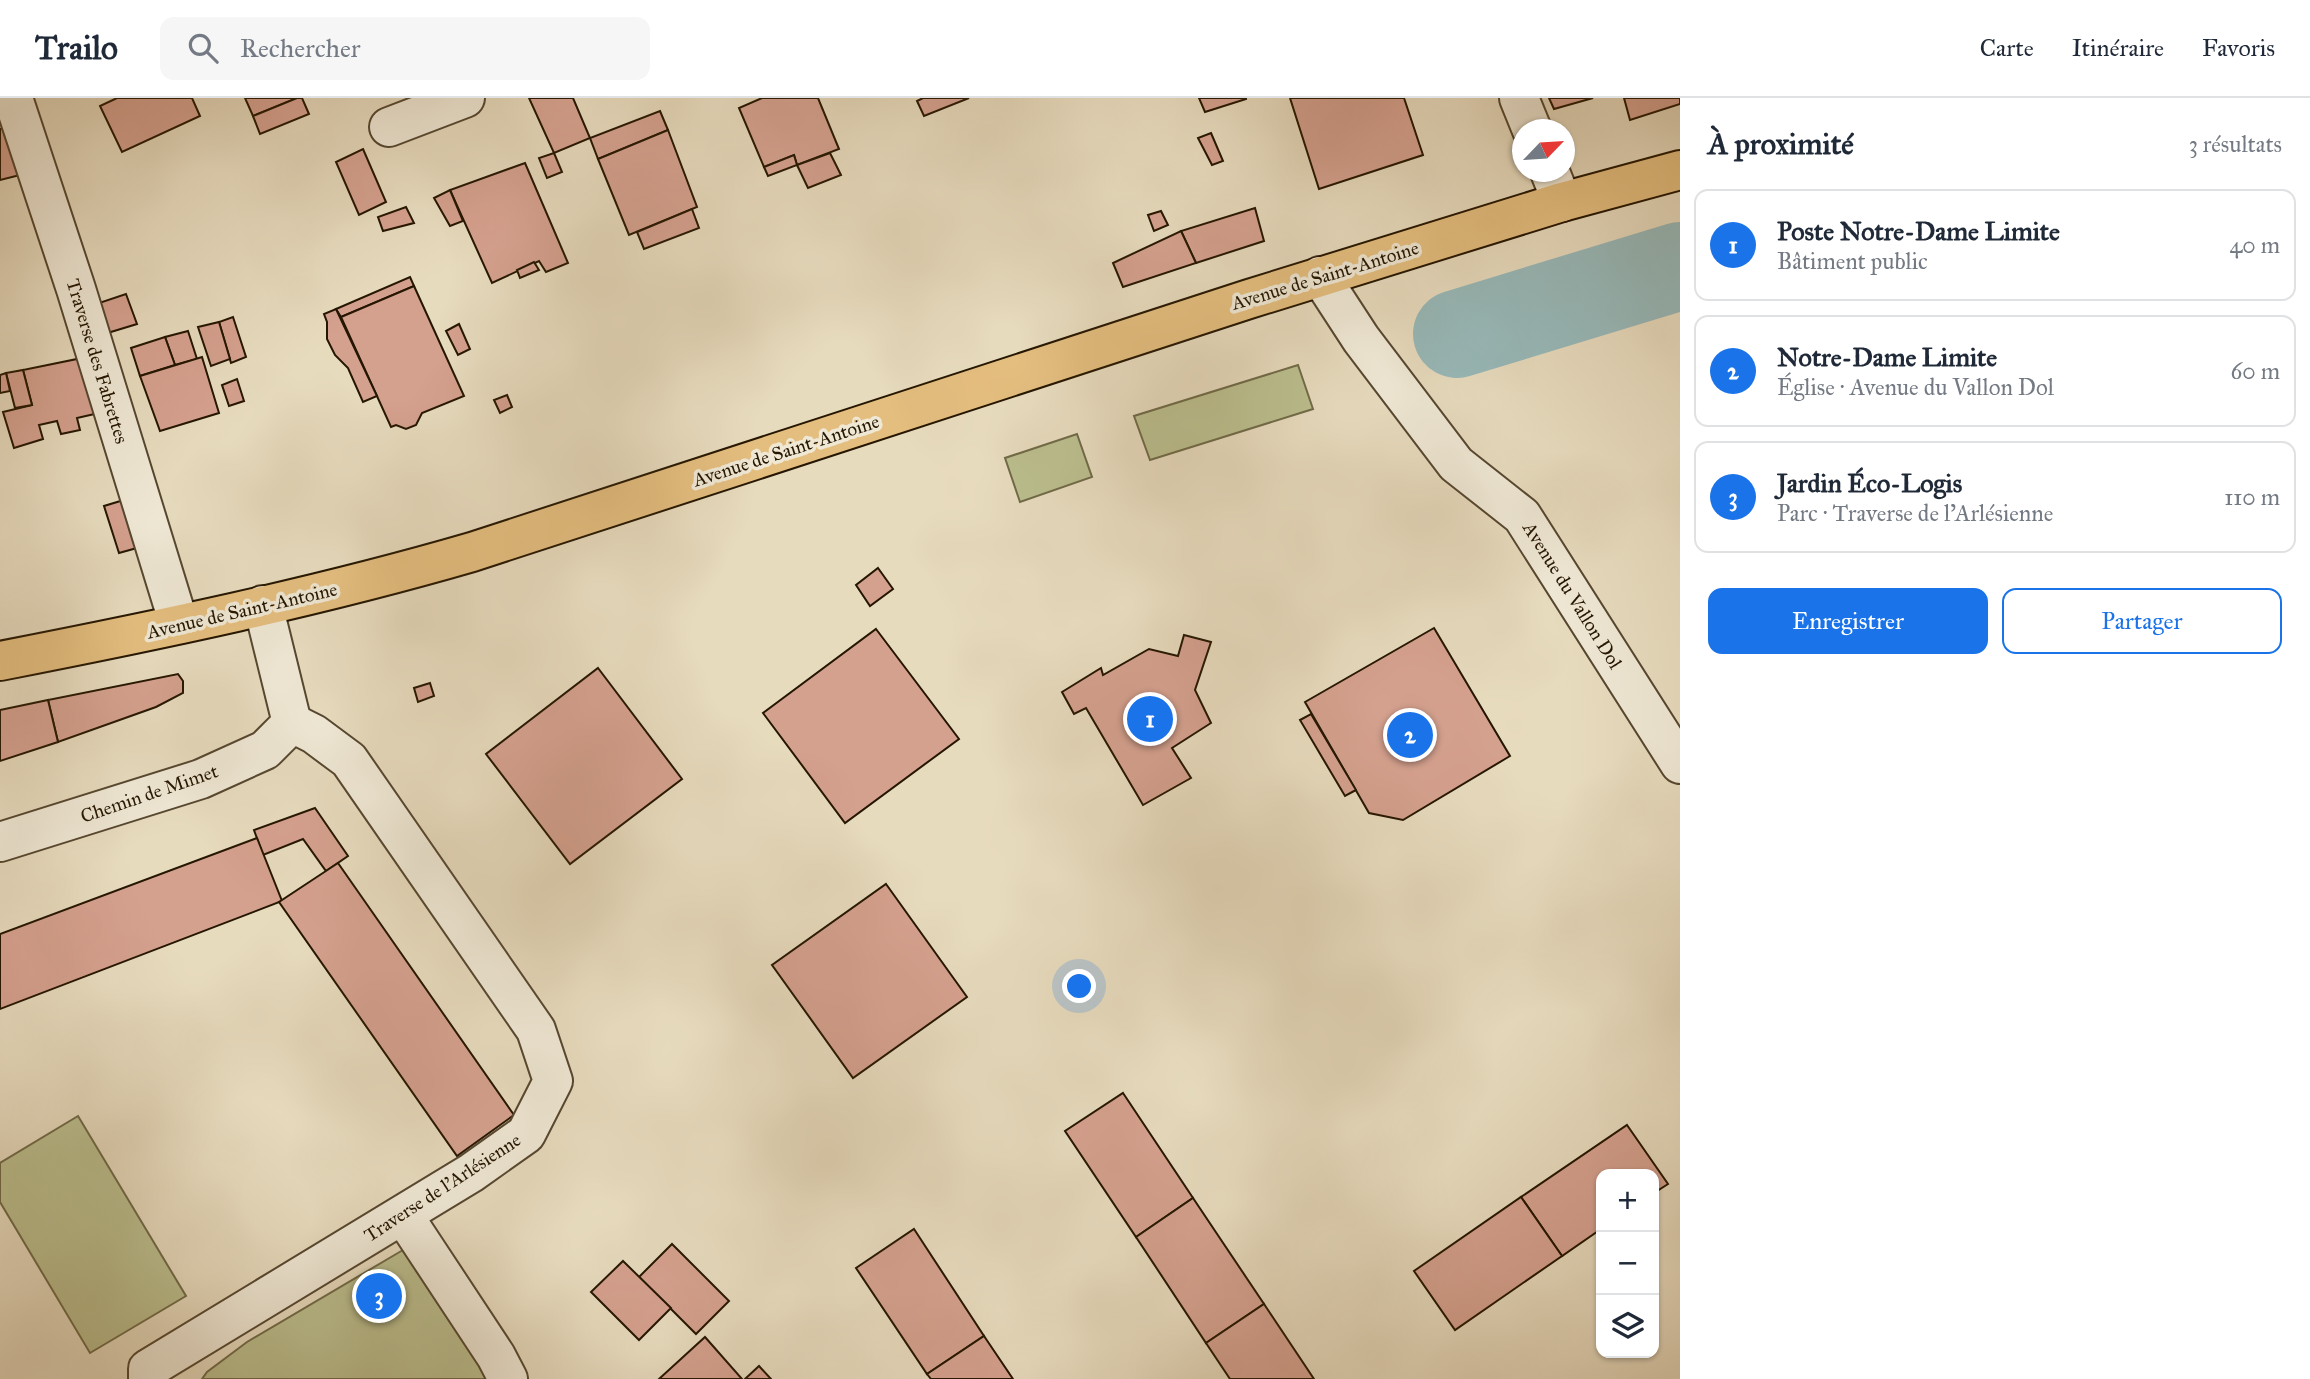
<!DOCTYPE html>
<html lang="fr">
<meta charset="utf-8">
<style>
:root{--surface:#fff;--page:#f6f6f7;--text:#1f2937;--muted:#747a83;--line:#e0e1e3;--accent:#1a73e8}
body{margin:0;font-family:"IM FELL Great Primer",serif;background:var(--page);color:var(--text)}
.controls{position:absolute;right:21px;bottom:21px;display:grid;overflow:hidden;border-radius:14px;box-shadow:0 2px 5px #0004}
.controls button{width:63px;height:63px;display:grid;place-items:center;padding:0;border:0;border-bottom:2px solid var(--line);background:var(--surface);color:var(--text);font:35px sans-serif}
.compass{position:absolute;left:1512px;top:21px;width:63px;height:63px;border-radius:50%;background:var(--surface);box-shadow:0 2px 5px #0004;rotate:65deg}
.you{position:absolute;left:1080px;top:889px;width:24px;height:24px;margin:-18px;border:5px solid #fff;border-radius:50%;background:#1a73e8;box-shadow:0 0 0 10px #1a73e833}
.badge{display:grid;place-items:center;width:46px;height:46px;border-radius:50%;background:var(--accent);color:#fff;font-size:23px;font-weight:700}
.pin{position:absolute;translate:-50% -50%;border:4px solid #fff;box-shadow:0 2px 7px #0006}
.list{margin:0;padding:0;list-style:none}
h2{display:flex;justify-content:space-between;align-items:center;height:91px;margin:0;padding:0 28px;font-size:30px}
h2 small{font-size:23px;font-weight:400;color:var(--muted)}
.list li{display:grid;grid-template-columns:46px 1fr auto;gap:21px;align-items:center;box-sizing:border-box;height:112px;margin:0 14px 14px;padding:0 14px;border:2px solid var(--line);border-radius:14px}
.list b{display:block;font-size:26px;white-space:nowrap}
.list p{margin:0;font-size:23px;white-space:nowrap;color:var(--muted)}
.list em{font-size:23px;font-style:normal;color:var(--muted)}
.actions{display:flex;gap:14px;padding:21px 28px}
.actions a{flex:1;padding:16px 0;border:2px solid var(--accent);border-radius:14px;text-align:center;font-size:24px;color:var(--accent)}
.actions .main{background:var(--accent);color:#fff}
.icon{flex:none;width:38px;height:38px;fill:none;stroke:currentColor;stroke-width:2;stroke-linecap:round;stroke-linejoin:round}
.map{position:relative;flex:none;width:1680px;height:1281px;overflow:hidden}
header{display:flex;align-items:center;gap:42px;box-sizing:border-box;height:98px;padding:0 35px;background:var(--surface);border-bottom:2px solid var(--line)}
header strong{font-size:33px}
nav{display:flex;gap:38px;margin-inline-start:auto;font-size:24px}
.search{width:490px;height:63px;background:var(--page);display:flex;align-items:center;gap:18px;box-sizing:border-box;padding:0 24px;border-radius:14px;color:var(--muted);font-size:26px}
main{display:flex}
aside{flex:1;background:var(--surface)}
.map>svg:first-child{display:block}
.green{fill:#bbbe8e;stroke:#706a48;stroke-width:2}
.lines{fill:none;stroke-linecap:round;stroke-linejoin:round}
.river{stroke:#98b9b9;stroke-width:88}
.building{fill:#d5a18f;stroke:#251601;stroke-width:2}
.minor-casing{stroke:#564730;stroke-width:42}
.major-casing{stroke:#251601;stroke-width:42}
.minor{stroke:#efe8d5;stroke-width:38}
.major{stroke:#e4be7f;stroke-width:38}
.labels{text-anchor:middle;stroke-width:7;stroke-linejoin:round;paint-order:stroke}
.street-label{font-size:19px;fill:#251601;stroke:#efe8d5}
</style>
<header>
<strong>Trailo</strong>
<div class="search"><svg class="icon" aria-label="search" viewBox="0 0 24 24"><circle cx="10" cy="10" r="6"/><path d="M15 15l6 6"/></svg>Rechercher</div>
<nav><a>Carte</a><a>Itinéraire</a><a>Favoris</a></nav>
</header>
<main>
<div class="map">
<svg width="1680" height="1281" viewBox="0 0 1680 1281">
<rect width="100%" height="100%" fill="#e7dbbe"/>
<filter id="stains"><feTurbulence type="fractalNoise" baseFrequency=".00286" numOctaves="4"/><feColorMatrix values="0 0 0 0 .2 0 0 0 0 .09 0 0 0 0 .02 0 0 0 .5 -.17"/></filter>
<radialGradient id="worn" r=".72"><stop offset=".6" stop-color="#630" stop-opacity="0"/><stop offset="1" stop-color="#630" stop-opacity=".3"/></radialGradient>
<!-- green -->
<g class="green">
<path d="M1298,267l15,44 -163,51 -16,-44z"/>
<path d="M1077,336l15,43 -72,25 -15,-44z"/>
<path d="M78,1018l108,180 -96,57 -90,-151v-39z"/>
<path d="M403,1152l85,129h-286l5,-7 40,-30z"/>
</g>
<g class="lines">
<!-- river -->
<path class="river" d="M1457,236l223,-68"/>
</g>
<!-- building -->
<g class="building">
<path d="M117,0h75l8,18 -78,36 -22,-46z"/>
<path d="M245,0h52l-44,18z"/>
<path d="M297,0h5l7,16 -49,20 -7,-18z"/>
<path d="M529,0h44l17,40 -36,15z"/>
<path d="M762,0h56l21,51 -42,16 -3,-10 -30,12 -25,-59z"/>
<path d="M923,0h46l-45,18 -7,-15z"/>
<path d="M1199,0h47v1l-41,13z"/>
<path d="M1290,0h114l19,57 -104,34z"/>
<path d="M1549,0h44l-39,11z"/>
<path d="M1624,0h56v6l-50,16z"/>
<path d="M660,13l8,19 -70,29 -8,-21z"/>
<path d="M9,28l15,48 -24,6v-51z"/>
<path d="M668,32l29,77 -68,28 -31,-76z"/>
<path d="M1211,35l12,28 -11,4 -14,-27z"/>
<path d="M363,51l23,53 -27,13 -23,-53z"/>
<path d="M554,55l8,19 -15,6 -8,-20z"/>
<path d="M830,55l11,22 -33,13 -11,-23z"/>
<path d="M794,57l3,10 -29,11 -4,-9z"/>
<path d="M525,65l43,100 -22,9 -7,-11 -47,22 -42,-93z"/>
<path d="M450,92l13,31 -13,5 -16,-28z"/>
<path d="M406,109l8,16 -31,8 -5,-14z"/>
<path d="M1255,110l9,33 -68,22 -15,-32z"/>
<path d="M692,111l7,19 -55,21 -7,-17z"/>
<path d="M1161,113l7,14 -14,6 -6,-16z"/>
<path d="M1181,133l15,32 -73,24 -10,-24z"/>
<path d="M534,164l5,8 -19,8 -3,-8z"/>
<path d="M410,179l4,9 -73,31 -5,-8z"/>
<path d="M414,188l50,110 -42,17 -6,12 -10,4 -10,-4 -5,2 -50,-110z"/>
<path d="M126,196l11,30 -36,11 -11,-29z"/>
<path d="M336,211l41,87 -14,6 -15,-34 -13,-13 -8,-16v-17l-3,-8z"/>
<path d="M233,219l13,40 -15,6 -12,-41z"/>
<path d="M219,224l11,37 -19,7 -13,-39z"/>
<path d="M459,226l11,25 -12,6 -12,-24z"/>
<path d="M188,233l9,28 -22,6 -10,-28z"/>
<path d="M165,239l10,28 -35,11 -9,-28z"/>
<path d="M202,259l17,56 -59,18 -20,-55z"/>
<path d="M82,260l17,55 -22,5 3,12 -19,4 -4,-13 -18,4 4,14 -29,9 -11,-36 29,-7 -9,-35z"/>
<path d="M23,272l9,35 -17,3 -9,-35z"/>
<path d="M6,275l4,18 -10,2v-18z"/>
<path d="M237,281l7,22 -15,5 -7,-21z"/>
<path d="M507,297l5,12 -12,6 -6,-13z"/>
<path d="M127,401l17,47 -25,7 -15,-47z"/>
<path d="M878,470l15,21 -23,17 -14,-21z"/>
<path d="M1434,530l76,128 -107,64 -34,-7 -64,-111z"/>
<path d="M876,531l83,110 -114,84 -82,-110z"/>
<path d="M1184,537l27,7 -16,48 16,33 -39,25 19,30 -48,27 -57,-97 -12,6 -12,-22 39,-24 2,7 46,-26 29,7z"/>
<path d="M598,570l84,111 -112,85 -84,-110z"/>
<path d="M178,576l5,7v12l-27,14 -98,35 -10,-42z"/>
<path d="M430,585l4,13 -16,6 -4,-14z"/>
<path d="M48,602l10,42 -58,19v-51z"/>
<path d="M1311,616l45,76 -11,6 -45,-76z"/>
<path d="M315,710l33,48 -22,15 -23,-32 -40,16 -9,-25z"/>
<path d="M257,740l25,63 -282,108v-75z"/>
<path d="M338,765l176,252 -57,41 -178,-254z"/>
<path d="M886,786l81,113 -114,81 -81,-113z"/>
<path d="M1123,995l70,105 -57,39 -71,-106z"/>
<path d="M1627,1027l41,59 -14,9v-19h-53v55l-39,27 -41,-59z"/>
<path d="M1521,1099l41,59 -107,74 -41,-59z"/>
<path d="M1193,1100l71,106 -58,39 -70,-106z"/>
<path d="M914,1131l70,107 -57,38 -71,-106z"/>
<path d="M672,1146l57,57 -33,33 -57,-57z"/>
<path d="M623,1163l48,47 -32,32 -48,-48z"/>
<path d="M1264,1206l50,75h-84l-24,-36z"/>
<path d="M984,1238l29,43h-82l-4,-5z"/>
<path d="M705,1239l37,42h-83z"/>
<path d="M759,1268l12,13h-26z"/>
</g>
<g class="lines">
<defs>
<g id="minor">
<path d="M13,0l63,191 103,335"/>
<path d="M1519,0l13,32"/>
<path d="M389,29l76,-29"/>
<path d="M1550,74l12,30"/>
<path d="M1320,178l41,63 95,125 66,52 158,248"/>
<path d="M0,744l201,-63 64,-29 27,-27 -29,-118"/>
<path d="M403,1117l93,141 12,23"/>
<path d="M148,1281v-10l323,-196 55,-39 27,-53 -17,-51 -187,-270 -35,-26 -22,-11"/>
</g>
<path id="major" d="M0,563c159,-31 317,-64 472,-109l777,-253 313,-97 118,-32"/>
</defs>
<!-- minor casing -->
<use href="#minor" class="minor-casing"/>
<!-- major casing -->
<use href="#major" class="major-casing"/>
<!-- minor -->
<use href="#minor" class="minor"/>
<!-- major -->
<use href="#major" class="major"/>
</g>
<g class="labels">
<!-- street labels -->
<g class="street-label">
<text transform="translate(1325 177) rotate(-17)" y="7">Avenue de Saint-Antoine</text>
<text transform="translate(98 263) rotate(73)" y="7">Traverse des Fabrettes</text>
<text transform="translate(786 352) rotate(-18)" y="7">Avenue de Saint-Antoine</text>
<text transform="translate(1573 497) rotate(58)" y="7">Avenue du Vallon Dol</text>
<text transform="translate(242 512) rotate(-13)" y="7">Avenue de Saint-Antoine</text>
<text transform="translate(149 695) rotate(-19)" y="7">Chemin de Mimet</text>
<text transform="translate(442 1089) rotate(-33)" y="7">Traverse de l'Arlésienne</text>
</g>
</g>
<rect width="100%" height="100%" filter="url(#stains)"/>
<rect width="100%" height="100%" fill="url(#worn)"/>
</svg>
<div class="controls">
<button>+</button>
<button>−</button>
<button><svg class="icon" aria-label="layers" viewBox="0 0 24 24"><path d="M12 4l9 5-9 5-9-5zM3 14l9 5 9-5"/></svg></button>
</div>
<svg class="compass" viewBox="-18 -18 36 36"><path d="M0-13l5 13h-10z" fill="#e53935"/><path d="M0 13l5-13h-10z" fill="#747a83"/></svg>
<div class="you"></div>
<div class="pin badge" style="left:1150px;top:621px">1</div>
<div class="pin badge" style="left:1410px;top:637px">2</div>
<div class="pin badge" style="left:379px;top:1198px">3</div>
</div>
<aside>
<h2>À proximité<small>3 résultats</small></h2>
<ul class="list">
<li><span class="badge">1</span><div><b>Poste Notre-Dame Limite</b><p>Bâtiment public</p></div><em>40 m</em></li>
<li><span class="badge">2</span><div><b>Notre-Dame Limite</b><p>Église · Avenue du Vallon Dol</p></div><em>60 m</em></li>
<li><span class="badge">3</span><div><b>Jardin Éco-Logis</b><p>Parc · Traverse de l'Arlésienne</p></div><em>110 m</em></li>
</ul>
<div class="actions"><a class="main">Enregistrer</a><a>Partager</a></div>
</aside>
</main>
